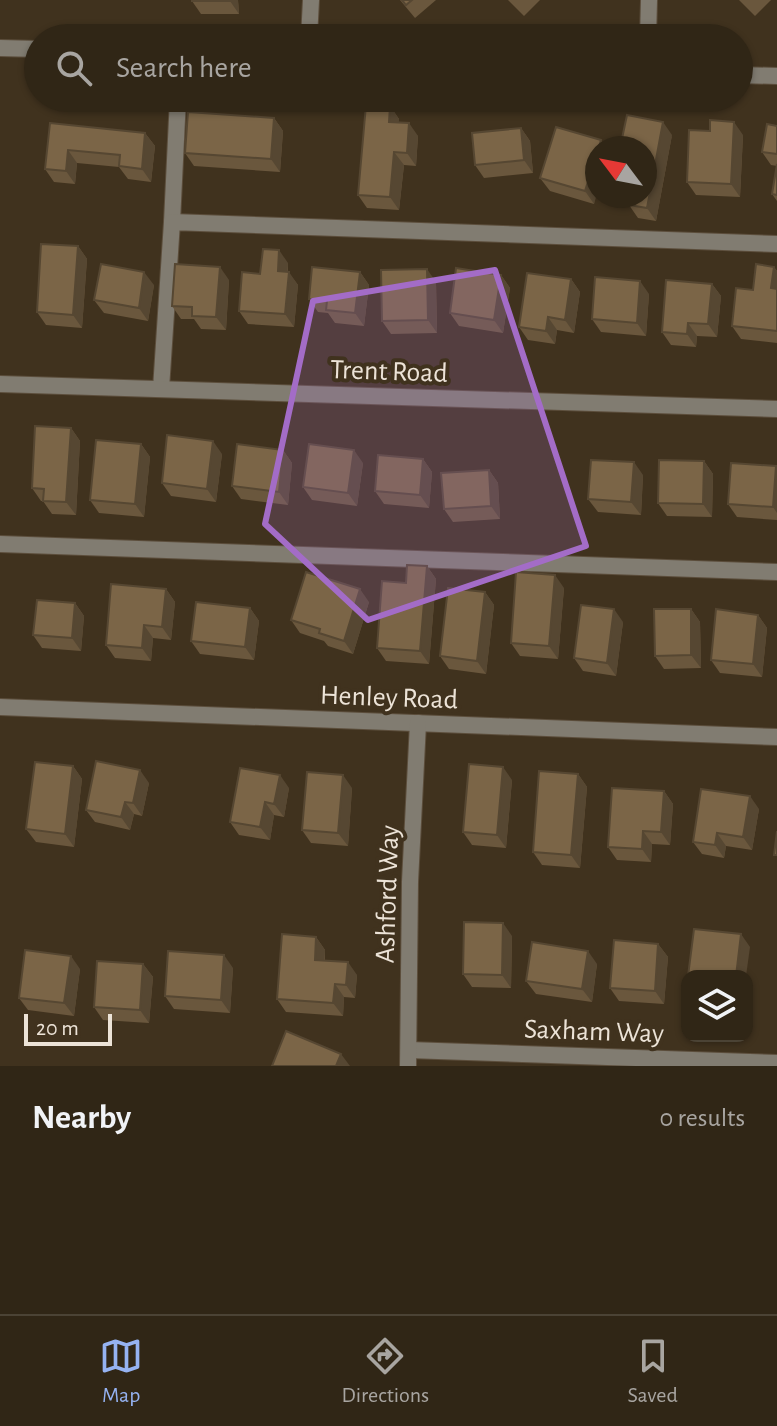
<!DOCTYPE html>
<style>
:root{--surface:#302616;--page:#382e1f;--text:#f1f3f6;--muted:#a8a5a1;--line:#4b4335;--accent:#95b2f1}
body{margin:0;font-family:"Alegreya Sans",sans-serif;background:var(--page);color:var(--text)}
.controls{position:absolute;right:24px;bottom:24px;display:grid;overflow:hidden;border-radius:16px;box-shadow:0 2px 6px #0004}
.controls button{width:72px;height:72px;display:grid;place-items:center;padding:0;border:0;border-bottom:2px solid var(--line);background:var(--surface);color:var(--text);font:40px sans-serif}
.compass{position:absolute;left:585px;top:136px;width:72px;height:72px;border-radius:50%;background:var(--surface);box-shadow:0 2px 6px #0004;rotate:302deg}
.scale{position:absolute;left:24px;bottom:20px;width:88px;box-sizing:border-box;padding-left:8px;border:4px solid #ece3d7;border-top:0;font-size:22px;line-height:28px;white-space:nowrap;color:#ece3d7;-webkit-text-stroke:6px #40321e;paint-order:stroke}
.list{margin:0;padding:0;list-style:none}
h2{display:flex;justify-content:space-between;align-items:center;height:104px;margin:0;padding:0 32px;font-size:34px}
h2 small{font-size:26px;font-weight:400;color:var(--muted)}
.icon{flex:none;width:44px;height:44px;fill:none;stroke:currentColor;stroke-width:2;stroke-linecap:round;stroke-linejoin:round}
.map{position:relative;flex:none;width:777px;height:1066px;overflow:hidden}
.search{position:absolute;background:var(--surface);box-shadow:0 2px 6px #0004;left:24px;right:24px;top:24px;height:88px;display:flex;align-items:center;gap:20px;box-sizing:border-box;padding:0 28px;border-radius:44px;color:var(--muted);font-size:30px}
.sheet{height:248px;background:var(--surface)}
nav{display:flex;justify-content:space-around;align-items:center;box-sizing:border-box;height:112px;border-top:2px solid var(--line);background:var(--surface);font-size:22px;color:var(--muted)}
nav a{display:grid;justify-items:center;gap:4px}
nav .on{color:var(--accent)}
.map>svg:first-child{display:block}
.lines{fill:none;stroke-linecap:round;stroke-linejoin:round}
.lane-casing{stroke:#5c4e3c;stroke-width:18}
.street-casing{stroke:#5c4e3c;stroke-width:18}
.lane{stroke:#817c71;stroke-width:16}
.street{stroke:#817c71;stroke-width:16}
.wall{fill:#6a573d}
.shaded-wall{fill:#564732}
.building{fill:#7b6547;stroke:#564732;stroke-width:2}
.marked{fill:#a36cc7;fill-opacity:0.2;stroke:#a36cc7;stroke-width:6;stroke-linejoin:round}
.labels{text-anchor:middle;stroke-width:8;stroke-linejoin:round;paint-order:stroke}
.street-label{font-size:28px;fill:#ece3d7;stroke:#40321e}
</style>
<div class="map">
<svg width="777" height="1066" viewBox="0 0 777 1066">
<rect width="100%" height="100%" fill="#40321e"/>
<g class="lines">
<defs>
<g id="lane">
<path d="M172,222l6,-124"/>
<path d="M161,389l11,-167 605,22"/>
<path d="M0,544l777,28"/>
</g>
<g id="street">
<path d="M309,38l2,-38"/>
<path d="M648,38l1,-38"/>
<path d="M0,48l38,1"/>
<path d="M739,75l38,1"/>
<path d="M0,384l777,25"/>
<path d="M0,707l777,30"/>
<path d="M409,1050l368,13"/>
<path d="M408,1066l2,-184 8,-159"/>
</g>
</defs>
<!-- lane casing -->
<use href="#lane" class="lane-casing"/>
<!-- street casing -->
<use href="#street" class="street-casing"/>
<!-- lane -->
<use href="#lane" class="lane"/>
<!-- street -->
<use href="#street" class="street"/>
</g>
<!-- wall -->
<g class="wall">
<path d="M238,0l1,14h-38l-9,-13z"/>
<path d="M400,0h36l-21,18z"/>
<path d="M508,0h32l-16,16z"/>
<path d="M739,0h32l-16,16z"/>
<path d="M390,106l9,13 -1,3 20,14 -2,30 -12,-1 -5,45 -32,-2 -9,-13z"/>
<path d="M274,118l9,13 -3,41 -86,-6 -9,-13z"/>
<path d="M50,123l95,10 10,13 -4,36 -23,-3 -9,-12 -42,-4 -2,21 -21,-2 -9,-13z"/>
<path d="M777,126v75l-5,-7 5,-28 -6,-1 -9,-13z"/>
<path d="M521,128l9,13 3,32 -49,5 -9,-13z"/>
<path d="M672,135l-16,86 -18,-3 -9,-13 1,-2 -9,-2 -3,-5h27z"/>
<path d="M743,135l-3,62 -44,-2 -9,-13z"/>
<path d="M601,140l-7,64 -44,-13 -10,-13z"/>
<path d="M78,246l9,13 -5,69 -36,-3 -9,-13z"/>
<path d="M288,263v9l10,13 -4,42 -46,-3 -9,-13 21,-37z"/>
<path d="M774,267l3,4v72l-36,-4 -9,-13 21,-36z"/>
<path d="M360,272l9,13 -5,41 -29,-3 -7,-10 -10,-1 -9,-13z"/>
<path d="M501,275l9,13 -7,45 -44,-7 -9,-13z"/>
<path d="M571,279l9,13 -6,41 -17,-3 -2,14 -27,-4 -9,-13z"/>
<path d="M229,280l-3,50 -25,-1 -7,-10h-13l-9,-13z"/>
<path d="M436,282l1,51 -46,1 -9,-13z"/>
<path d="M712,284l9,12 -4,41 -20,-1 -1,11 -25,-2 -9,-13z"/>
<path d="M154,285l-6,36 -44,-8 -10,-13z"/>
<path d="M649,294l-3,42 -45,-4 -9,-13z"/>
<path d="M71,428l9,13 -4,74 -24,-1 -9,-13h-2l-9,-13z"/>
<path d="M141,444l9,13 -6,60 -45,-4 -9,-13z"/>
<path d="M283,450l9,13 -4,42 -47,-6 -9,-13z"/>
<path d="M222,454l-6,48 -45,-6 -9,-13z"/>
<path d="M423,459l9,13 -3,36 -45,-4 -9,-13z"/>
<path d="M704,461l9,13 -1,43 -45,-1 -9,-13z"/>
<path d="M363,463l-6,43 -45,-6 -9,-13z"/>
<path d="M777,467v53l-40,-3 -9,-13z"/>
<path d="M489,470l9,13 2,36 -47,3 -9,-13z"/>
<path d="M643,475l-2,40 -43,-3 -10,-13z"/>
<path d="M427,566l9,13 -7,85 -43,-3 -9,-13 29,-65z"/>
<path d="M564,588l-6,71 -38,-3 -9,-13z"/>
<path d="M166,589l9,13 -4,38 -18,-2 -2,23 -36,-3 -9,-13z"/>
<path d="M485,592l9,13 -8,69 -37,-5 -9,-13z"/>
<path d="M369,602l-16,52 -25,-8 -4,-5 -24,-8 -9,-13z"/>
<path d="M75,603l9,13 -3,35 -39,-3 -9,-13z"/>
<path d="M250,608l9,13 -5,39 -54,-6 -9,-13z"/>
<path d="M691,609l9,13 1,46 -37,1 -9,-13z"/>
<path d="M758,615l9,13 -5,49 -42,-4 -9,-13z"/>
<path d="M623,622l-7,54 -33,-5 -9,-13z"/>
<path d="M73,766l9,13 -8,68 -38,-5 -10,-13z"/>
<path d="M578,774l9,13 -7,81 -38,-3 -9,-13z"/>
<path d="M512,780l-6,68 -34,-3 -9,-13z"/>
<path d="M149,783l-7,33 -8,-2 -4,16 -35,-8 -9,-12z"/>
<path d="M289,788l-5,29 -10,-2 -4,25 -31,-5 -9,-13z"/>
<path d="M352,788l-4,58 -37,-3 -9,-13z"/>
<path d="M664,791l9,13 -3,41 -18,-1 -1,18 -34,-2 -9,-13z"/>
<path d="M759,809l-7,41 -26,-4 -2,12 -22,-4 -9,-12z"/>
<path d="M512,936l-1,52 -39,-1 -9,-13z"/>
<path d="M316,937l9,13v11l32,14 -2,23 -11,-1 -1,19 -57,-4 -9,-13z"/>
<path d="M658,944l10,13 -4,47 -45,-3 -9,-13z"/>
<path d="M143,964l10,13 -4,46 -46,-3 -9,-13z"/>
<path d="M597,964l-5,38 -56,-8 -10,-13z"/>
<path d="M233,968l-3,45 -56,-4 -9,-13z"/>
<path d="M80,969l-6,47 -46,-6 -9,-12z"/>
</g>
<!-- shaded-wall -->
<g class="shaded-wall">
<path d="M230,0h8l1,14 -9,-13z"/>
<path d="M390,106l9,13 -1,15 -9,-12z"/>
<path d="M274,118l9,13 -3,41 -9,-13z"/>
<path d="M663,122l9,13 -16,86 -9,-13z"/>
<path d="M734,122l9,13 -3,62 -9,-13z"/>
<path d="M409,123l9,13 -2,30 -9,-13z"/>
<path d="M521,128l9,13 3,32 -9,-13z"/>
<path d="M145,133l10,13 -4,36 -9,-13z"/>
<path d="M601,140l5,8h-8z"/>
<path d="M68,150l9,13 -2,21 -9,-13z"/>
<path d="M597,151v43l-3,10 -9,-13z"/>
<path d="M394,152l10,13 -5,45 -9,-13z"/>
<path d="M78,246l9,13 -5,69 -9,-13z"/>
<path d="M279,250l9,13 -1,21 -9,-13z"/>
<path d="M220,267l9,13 -3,50 -10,-13z"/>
<path d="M774,267l3,4v26l-6,-9z"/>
<path d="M427,269l9,13 1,51 -9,-13z"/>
<path d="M144,272l10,13 -6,36 -9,-13z"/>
<path d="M289,272l9,13 -4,42 -9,-13z"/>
<path d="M360,272l9,13 -5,41 -9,-13z"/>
<path d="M501,275l9,13 -7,45 -9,-13z"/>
<path d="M571,279l9,13 -6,41 -9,-13z"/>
<path d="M640,281l9,13 -3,42 -9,-13z"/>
<path d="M712,284l9,12 -4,41 -9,-13z"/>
<path d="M548,317l9,13 -2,14 -9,-13z"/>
<path d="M688,323l9,13 -1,11 -9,-13z"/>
<path d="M71,428l9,13 -4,74 -10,-13z"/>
<path d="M213,441l9,13 -6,48 -9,-13z"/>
<path d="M141,444l9,13 -6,60 -9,-13z"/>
<path d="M283,450l9,13 -4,42 -9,-13z"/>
<path d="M354,450l9,13 -6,43 -9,-13z"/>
<path d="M423,459l9,13 -3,36 -9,-13z"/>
<path d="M704,461l9,13 -1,43 -9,-13z"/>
<path d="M634,462l9,13 -2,40 -10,-13z"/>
<path d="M776,466l1,1v46l-4,-6z"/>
<path d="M489,470l9,13 2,36 -9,-13z"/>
<path d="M427,566l9,13 -7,85 -9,-13z"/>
<path d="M555,575l9,13 -6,71 -9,-13z"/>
<path d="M166,589l9,13 -4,38 -9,-13z"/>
<path d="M360,589l9,13 -16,52 -9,-13z"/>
<path d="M485,592l9,13 -8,69 -9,-13z"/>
<path d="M75,603l9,13 -3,35 -9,-13z"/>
<path d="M250,608l9,13 -5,39 -9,-13z"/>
<path d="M614,609l9,13 -7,54 -9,-13z"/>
<path d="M691,609l9,13 1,46 -10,-13z"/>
<path d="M758,615l9,13 -5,49 -9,-13z"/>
<path d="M144,625l9,13 -2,23 -9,-13z"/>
<path d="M73,766l9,13 -8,68 -9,-13z"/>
<path d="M503,767l9,13 -6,68 -9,-13z"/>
<path d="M140,770l9,13 -7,33 -9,-13z"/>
<path d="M578,774l9,13 -7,81 -9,-13z"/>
<path d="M280,775l9,13 -5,29 -10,-13z"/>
<path d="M343,775l9,13 -4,58 -10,-13z"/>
<path d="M664,791l9,13 -3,41 -9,-13z"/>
<path d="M750,796l9,13 -7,41 -9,-13z"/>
<path d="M125,802l9,12 -4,16 -9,-13z"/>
<path d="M265,802l9,13 -4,25 -10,-13z"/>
<path d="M643,831l9,13 -1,18 -9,-13z"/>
<path d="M717,833l9,13 -2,12 -9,-13z"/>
<path d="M503,923l9,13 -1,52 -9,-13z"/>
<path d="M741,934l9,13 -4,29h-10z"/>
<path d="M316,937l9,13 -1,23 -9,-13z"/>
<path d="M658,944l10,13 -4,47 -9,-13z"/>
<path d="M588,951l9,13 -5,38 -10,-13z"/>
<path d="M224,955l9,13 -3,45 -9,-13z"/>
<path d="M71,956l9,13 -6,47 -10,-13z"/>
<path d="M348,962l9,13 -2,23 -9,-13z"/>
<path d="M143,964l10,13 -4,46 -9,-13z"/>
<path d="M335,984l9,13 -1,19 -10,-13z"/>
<path d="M341,1054l9,12h-14z"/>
</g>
<!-- building -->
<g class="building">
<rect x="192" y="0" width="38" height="1"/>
<path d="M402,0h10l-6,5z"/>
<path d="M366,105l24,1 -1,16 20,1 -2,30 -13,-1 -4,45 -32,-2z"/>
<path d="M188,112l86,6 -3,41 -86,-6z"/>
<path d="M627,115l36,7 -16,86 -18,-3 2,-9h14v-48h-25z"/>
<path d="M710,120l24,2 -3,62 -44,-2 2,-52 21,1z"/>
<path d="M50,123l95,10 -3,36 -23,-3 1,-11 -52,-5 -2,21 -21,-2z"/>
<path d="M767,124l10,2v28l-15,-2z"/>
<path d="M556,127l45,13 -16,51 -45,-13z"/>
<path d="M521,128l3,32 -49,5 -3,-32z"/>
<path d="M777,164v31l-5,-1z"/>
<path d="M41,244l37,2 -5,69 -36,-3z"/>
<path d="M263,249l16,1 -1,21 11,1 -4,42 -46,-3 3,-39 18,2z"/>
<path d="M101,264l43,8 -5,36 -45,-8z"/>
<path d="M175,264l45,3 -4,50 -24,-1v-9l-20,-1z"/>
<path d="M756,264l18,3 -3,21 6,1v42l-45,-5 4,-38 17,2z"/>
<path d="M312,267l48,5 -5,41 -29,-3 1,-9 -18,-2z"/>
<path d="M456,268l45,7 -7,45 -44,-7z"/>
<path d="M427,269l1,51 -46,1 -1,-51z"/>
<path d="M527,273l44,6 -6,41 -17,-3 -2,14 -27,-4z"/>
<path d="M595,277l45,4 -3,42 -45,-4z"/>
<path d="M666,280l46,4 -4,40 -20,-1 -1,11 -25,-2z"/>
<path d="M35,426l36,2 -5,74 -23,-1 1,-12 -12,-1z"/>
<path d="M167,435l46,6 -6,48 -45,-6z"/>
<path d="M96,440l45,4 -6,60 -45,-4z"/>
<path d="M237,444l46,6 -4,42 -47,-6z"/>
<path d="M309,444l45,6 -6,43 -45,-6z"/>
<path d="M378,455l45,4 -3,36 -45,-4z"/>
<path d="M591,460l43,2 -3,40 -43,-3z"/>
<path d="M659,460l45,1 -1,43 -45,-1z"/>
<path d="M731,463l45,3 -3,41 -45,-3z"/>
<path d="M489,470l2,36 -47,3 -3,-36z"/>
<path d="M407,565l20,1 -7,85 -43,-3 5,-67 24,2z"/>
<path d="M306,572l54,17 -16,52 -25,-8 1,-4 -29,-9z"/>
<path d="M516,572l39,3 -6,71 -38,-3z"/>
<path d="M111,584l55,5 -4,38 -18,-2 -2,23 -36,-3z"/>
<path d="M448,588l37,4 -8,69 -37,-5z"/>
<path d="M37,600l38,3 -3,35 -39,-3z"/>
<path d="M196,602l54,6 -5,39 -54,-6z"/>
<path d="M581,605l33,4 -7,54 -33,-5z"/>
<path d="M654,609h37v46l-36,1z"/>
<path d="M716,609l42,6 -5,49 -42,-4z"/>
<path d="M96,761l44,9 -7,33 -8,-1 -4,15 -35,-7z"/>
<path d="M35,762l38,4 -8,68 -39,-5z"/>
<path d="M469,764l34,3 -6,68 -34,-3z"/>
<path d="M240,768l40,7 -6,29 -9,-2 -5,25 -30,-5z"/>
<path d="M539,771l39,3 -7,81 -38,-3z"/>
<path d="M307,772l36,3 -5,58 -36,-3z"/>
<path d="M612,788l52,3 -3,41 -18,-1 -1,18 -34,-2z"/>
<path d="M701,789l49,7 -7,41 -26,-4 -2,12 -22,-3z"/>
<path d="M777,831v24h-3z"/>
<path d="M464,922l39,1 -1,52 -39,-1z"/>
<path d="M694,929l47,5 -5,42h-48z"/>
<path d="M282,934l34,3 -1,23 33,2 -2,23 -11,-1 -2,19 -56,-4z"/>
<path d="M614,940l44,4 -3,47 -45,-3z"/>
<path d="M532,942l56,9 -6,38 -56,-8z"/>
<path d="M25,950l46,6 -7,47 -45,-5z"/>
<path d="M168,951l56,4 -3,45 -56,-4z"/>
<path d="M97,961l46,3 -3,46 -46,-3z"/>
<path d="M286,1031l55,23 -5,12h-64z"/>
</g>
<!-- marked area -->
<path class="marked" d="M495,270l91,276 -218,74 -103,-96 48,-223z"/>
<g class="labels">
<!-- street labels -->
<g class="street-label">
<text transform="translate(389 370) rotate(2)" y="10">Trent Road</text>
<text transform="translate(389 696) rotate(2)" y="10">Henley Road</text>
<text transform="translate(386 894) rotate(-88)" y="10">Ashford Way</text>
<text transform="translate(594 1030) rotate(2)" y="10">Saxham Way</text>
</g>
</g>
</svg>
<div class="controls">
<button><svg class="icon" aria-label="layers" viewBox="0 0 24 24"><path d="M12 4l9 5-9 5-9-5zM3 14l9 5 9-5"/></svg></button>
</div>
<svg class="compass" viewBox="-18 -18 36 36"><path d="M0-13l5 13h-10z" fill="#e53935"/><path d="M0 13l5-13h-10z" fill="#a8a5a1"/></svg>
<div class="scale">20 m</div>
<div class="search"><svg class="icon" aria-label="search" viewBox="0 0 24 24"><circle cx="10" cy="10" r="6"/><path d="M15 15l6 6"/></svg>Search here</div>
</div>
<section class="sheet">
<h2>Nearby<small>0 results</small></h2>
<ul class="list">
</ul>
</section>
<nav>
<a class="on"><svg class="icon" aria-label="map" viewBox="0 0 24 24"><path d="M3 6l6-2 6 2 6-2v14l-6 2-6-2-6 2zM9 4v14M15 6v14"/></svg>Map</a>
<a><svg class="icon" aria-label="directions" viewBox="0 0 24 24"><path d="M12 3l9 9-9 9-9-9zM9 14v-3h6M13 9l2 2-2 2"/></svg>Directions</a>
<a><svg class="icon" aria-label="saved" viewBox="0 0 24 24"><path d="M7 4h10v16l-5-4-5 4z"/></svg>Saved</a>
</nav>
